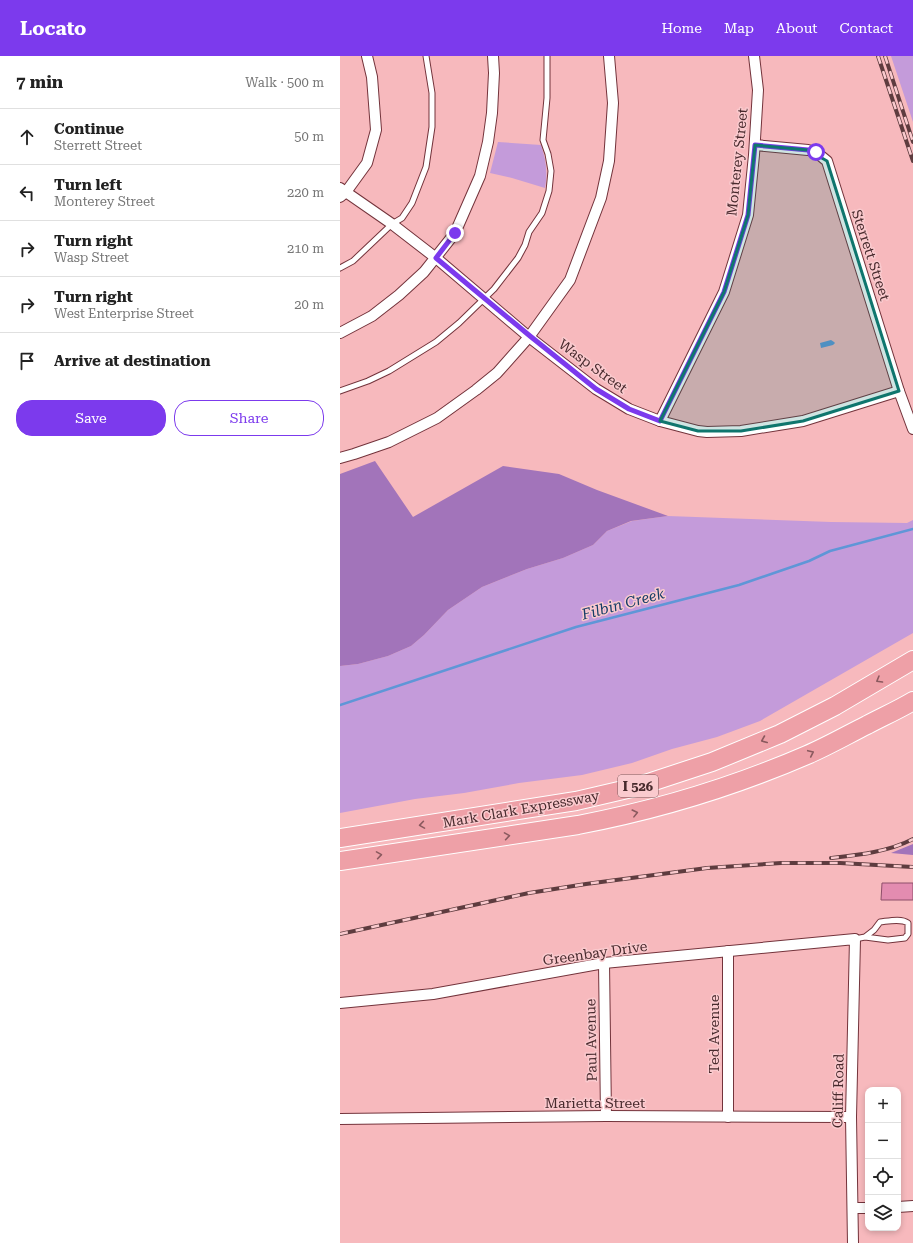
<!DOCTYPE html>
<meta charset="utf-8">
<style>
:root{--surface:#fff;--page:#f2f2f2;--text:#222;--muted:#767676;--line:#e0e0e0;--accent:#7c3aed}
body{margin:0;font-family:"Roboto Serif",serif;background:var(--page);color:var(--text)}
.controls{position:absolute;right:12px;bottom:12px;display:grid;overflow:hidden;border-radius:8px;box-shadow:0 2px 6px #0003}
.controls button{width:36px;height:36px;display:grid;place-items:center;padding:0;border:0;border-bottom:1px solid var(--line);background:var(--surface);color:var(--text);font:20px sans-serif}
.stop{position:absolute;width:12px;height:12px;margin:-9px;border:3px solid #7c3aed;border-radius:50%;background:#fff}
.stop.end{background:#7c3aed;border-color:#fff;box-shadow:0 1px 4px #0008}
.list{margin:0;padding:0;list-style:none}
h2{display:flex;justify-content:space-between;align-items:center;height:52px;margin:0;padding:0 16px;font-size:17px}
h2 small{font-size:13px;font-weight:400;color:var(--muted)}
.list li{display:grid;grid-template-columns:26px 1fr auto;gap:12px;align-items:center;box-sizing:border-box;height:56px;padding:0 16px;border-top:1px solid var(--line)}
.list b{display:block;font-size:15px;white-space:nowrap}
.list p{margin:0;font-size:13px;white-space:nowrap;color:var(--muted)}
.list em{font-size:13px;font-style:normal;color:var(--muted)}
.actions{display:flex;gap:8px;padding:12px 16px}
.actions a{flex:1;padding:9px 0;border:1px solid var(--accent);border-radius:16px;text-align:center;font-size:14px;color:var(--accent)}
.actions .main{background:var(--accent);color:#fff}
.icon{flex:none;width:22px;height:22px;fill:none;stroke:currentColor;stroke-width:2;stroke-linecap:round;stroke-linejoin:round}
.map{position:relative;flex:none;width:573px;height:1187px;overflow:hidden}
header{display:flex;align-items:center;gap:24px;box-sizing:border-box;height:56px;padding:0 20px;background:var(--accent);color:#fff}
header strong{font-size:19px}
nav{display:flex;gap:22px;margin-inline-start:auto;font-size:14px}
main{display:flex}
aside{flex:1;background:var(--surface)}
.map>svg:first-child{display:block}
.green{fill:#c49bda}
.forest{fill:#a274ba}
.water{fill:#5f96d7}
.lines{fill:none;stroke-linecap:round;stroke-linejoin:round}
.stream{stroke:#5f96d7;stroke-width:2.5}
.building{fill:#e38cb0;stroke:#8e4f6a}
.service-casing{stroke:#73333b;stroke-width:7}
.minor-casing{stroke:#73333b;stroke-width:12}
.motorway-casing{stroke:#fff;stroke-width:20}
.service{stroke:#fff;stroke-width:5}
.minor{stroke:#fff;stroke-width:10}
.motorway{stroke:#eea0a7;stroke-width:18}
.rail-casing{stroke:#5e3c3f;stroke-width:4}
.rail{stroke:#facace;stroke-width:2.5;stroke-dasharray:8;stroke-linecap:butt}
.oneway{stroke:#8a595e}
.route{stroke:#7c3aed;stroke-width:5}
.marked{fill:#0f766e;fill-opacity:0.2;stroke:#0f766e;stroke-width:3;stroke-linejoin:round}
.labels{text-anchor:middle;stroke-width:3;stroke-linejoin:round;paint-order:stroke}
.shield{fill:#facace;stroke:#7d5a5d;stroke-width:1}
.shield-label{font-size:13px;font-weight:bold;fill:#482a2d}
.street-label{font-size:14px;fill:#482a2d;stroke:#facace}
.water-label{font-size:15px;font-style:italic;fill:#163d68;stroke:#facace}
</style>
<header>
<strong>Locato</strong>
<nav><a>Home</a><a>Map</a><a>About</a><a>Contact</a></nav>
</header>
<main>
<aside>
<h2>7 min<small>Walk · 500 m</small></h2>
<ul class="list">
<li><svg class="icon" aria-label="ahead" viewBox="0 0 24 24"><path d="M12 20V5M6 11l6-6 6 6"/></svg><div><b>Continue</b><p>Sterrett Street</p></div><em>50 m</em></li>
<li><svg class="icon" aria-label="left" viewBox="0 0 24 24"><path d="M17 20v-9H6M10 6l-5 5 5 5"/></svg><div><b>Turn left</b><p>Monterey Street</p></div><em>220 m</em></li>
<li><svg class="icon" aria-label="right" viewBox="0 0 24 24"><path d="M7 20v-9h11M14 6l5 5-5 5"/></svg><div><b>Turn right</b><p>Wasp Street</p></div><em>210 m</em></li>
<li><svg class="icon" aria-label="right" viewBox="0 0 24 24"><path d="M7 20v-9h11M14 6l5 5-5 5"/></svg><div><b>Turn right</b><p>West Enterprise Street</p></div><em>20 m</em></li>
<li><svg class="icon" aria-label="arrive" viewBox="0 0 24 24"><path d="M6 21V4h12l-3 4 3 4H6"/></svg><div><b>Arrive at destination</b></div></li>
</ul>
<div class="actions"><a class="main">Save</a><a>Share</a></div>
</aside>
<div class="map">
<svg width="573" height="1187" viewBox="0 0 573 1187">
<rect width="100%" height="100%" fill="#f7b9bd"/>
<!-- green -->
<g class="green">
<path d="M551,0h22v66z"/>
<path d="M158,86l43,3c5,15 7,27 4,43l-33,-10 -22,-5z"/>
<path d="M328,460l163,6 76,1 6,-3v113l-153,88 -43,16 -45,12 -40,14 -50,12 -63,8 -55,10 -49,6 -75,14v-147l18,-2 30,-8 23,-10 13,-11 24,-25 34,-23 45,-18 36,-11 30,-13 14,-14 25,-10z"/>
</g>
<!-- forest -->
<g class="forest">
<path d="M35,405l38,56 90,-51 56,8 38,16 71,26 -37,5 -24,10 -14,14 -30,13 -36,11 -45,18 -34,23 -24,25 -13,11 -23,10 -30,8 -18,2v-192z"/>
<path d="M573,788v11l-22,-2z"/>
</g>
<!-- water -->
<path class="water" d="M491,284l3,2 1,1 -2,2 -12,3 -1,-5z"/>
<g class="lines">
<!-- stream -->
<path class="stream" d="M0,649l236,-78 163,-42 70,-24 21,-10 83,-22"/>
</g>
<!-- building -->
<path class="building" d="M542,827h31v17h-32z"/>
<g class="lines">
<defs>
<g id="service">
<path d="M0,212l13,-7 39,-37 10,-6 10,-15 14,-36 6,-40v-34l-6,-37"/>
<path d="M0,335l28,-10 21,-10 47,-29 23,-19 35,-34 24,-31 7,-13 4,-13 13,-19 7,-22 2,-20 -3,-17 -5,-14 4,-42v-42"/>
<path d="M515,883l10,-2 23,3 17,-2 3,-4v-11c-7,-5 -19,-2 -28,-1l-6,8 -9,7"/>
</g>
<g id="minor">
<path d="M415,89l53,5 8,2 11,9 72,230 14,38"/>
<path d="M0,132l52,36 44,34 93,79 67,52 33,20 31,12 38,10 9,1 34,-1 62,-10 96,-30"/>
<path d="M0,141l6,-5 21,-29 9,-33 -4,-53 -5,-21"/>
<path d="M0,277l32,-17 27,-21 25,-23 31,-39 25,-57 8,-34 4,-29 2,-40 -1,-17"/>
<path d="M320,365l64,-129 24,-77 6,-60 4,-65 -4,-34"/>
<path d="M0,402l14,-4 35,-12 48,-24 39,-28 21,-17 32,-36 41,-57 31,-82 8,-37 4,-58 -4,-47"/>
<path d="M264,907l2,153"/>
<path d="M0,947l93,-9 171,-31 251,-24 -4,178 2,126"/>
<path d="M388,1061v-166"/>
<path d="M0,1063l266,-3 245,1"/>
<path d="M558,1151l15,-1"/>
<path d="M513,1152h15"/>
</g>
<g id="motorway">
<path d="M0,782l236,-37 60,-14 76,-25 68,-28 55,-28 78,-46"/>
<path d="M0,805l238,-36c79,-15 155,-38 229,-70 21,-9 40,-20 60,-30 15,-8 31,-15 46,-24"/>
</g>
</defs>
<!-- service casing -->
<use href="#service" class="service-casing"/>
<!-- minor casing -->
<use href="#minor" class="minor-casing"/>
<!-- motorway casing -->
<use href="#motorway" class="motorway-casing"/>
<!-- service -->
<use href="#service" class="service"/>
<!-- minor -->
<use href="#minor" class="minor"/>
<!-- motorway -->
<use href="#motorway" class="motorway"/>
<defs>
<g id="rail">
<path d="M538,0l35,105"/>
<path d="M545,0l28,86"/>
<path d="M491,802c27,-3 57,-6 82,-19"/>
<path d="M0,878l189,-41 57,-9 121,-16 74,-5h59l73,4"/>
</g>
</defs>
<!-- rail casing -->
<use href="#rail" class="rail-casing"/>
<!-- rail -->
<use href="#rail" class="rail"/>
</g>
<!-- one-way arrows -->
<defs><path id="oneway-chevron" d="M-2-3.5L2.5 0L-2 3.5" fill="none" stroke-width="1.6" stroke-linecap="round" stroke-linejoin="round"/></defs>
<g class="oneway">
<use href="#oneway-chevron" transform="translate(539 624) rotate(150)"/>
<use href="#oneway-chevron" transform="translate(424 684) rotate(157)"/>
<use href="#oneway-chevron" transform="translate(471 697) rotate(-25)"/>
<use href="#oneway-chevron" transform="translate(295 757) rotate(-14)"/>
<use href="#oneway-chevron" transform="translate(82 769) rotate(171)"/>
<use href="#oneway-chevron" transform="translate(167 780) rotate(-9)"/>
<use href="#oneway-chevron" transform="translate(39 799) rotate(-9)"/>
</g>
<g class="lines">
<!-- route -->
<path class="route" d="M115,177l-19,25 94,78 66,53 33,20 31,12 64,-129 24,-77 7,-70 53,5 8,2"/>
</g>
<!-- marked area -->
<path class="marked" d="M415,89l53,5 19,11 72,230 -96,30 -62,10h-43l-38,-10 64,-129 24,-77z"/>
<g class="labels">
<!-- shield labels -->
<rect class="shield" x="278" y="719" width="40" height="22" rx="3"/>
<g class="shield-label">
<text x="298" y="735">I 526</text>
</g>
<!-- street labels -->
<g class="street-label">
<text transform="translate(397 106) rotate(-84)" y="5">Monterey Street</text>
<text transform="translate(531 199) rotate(72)" y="5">Sterrett Street</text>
<text transform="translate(253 310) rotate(36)" y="5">Wasp Street</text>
<text transform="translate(181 753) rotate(-10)" y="5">Mark Clark Expressway</text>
<text transform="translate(255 897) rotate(-8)" y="5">Greenbay Drive</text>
<text transform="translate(374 978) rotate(-90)" y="5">Ted Avenue</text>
<text transform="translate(251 984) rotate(-91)" y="5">Paul Avenue</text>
<text transform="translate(498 1035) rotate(-89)" y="5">Califf Road</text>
<text x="255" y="1052">Marietta Street</text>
</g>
<!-- water labels -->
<g class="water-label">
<text transform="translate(283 548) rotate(-15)" y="5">Filbin Creek</text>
</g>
</g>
</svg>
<div class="controls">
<button>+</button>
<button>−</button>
<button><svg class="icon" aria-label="locate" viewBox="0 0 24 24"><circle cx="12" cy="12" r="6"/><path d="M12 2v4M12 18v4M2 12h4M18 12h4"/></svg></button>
<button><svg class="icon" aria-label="layers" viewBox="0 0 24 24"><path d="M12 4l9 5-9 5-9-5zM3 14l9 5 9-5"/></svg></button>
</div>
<div class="stop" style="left:476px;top:96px"></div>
<div class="stop end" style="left:115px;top:177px"></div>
</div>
</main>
